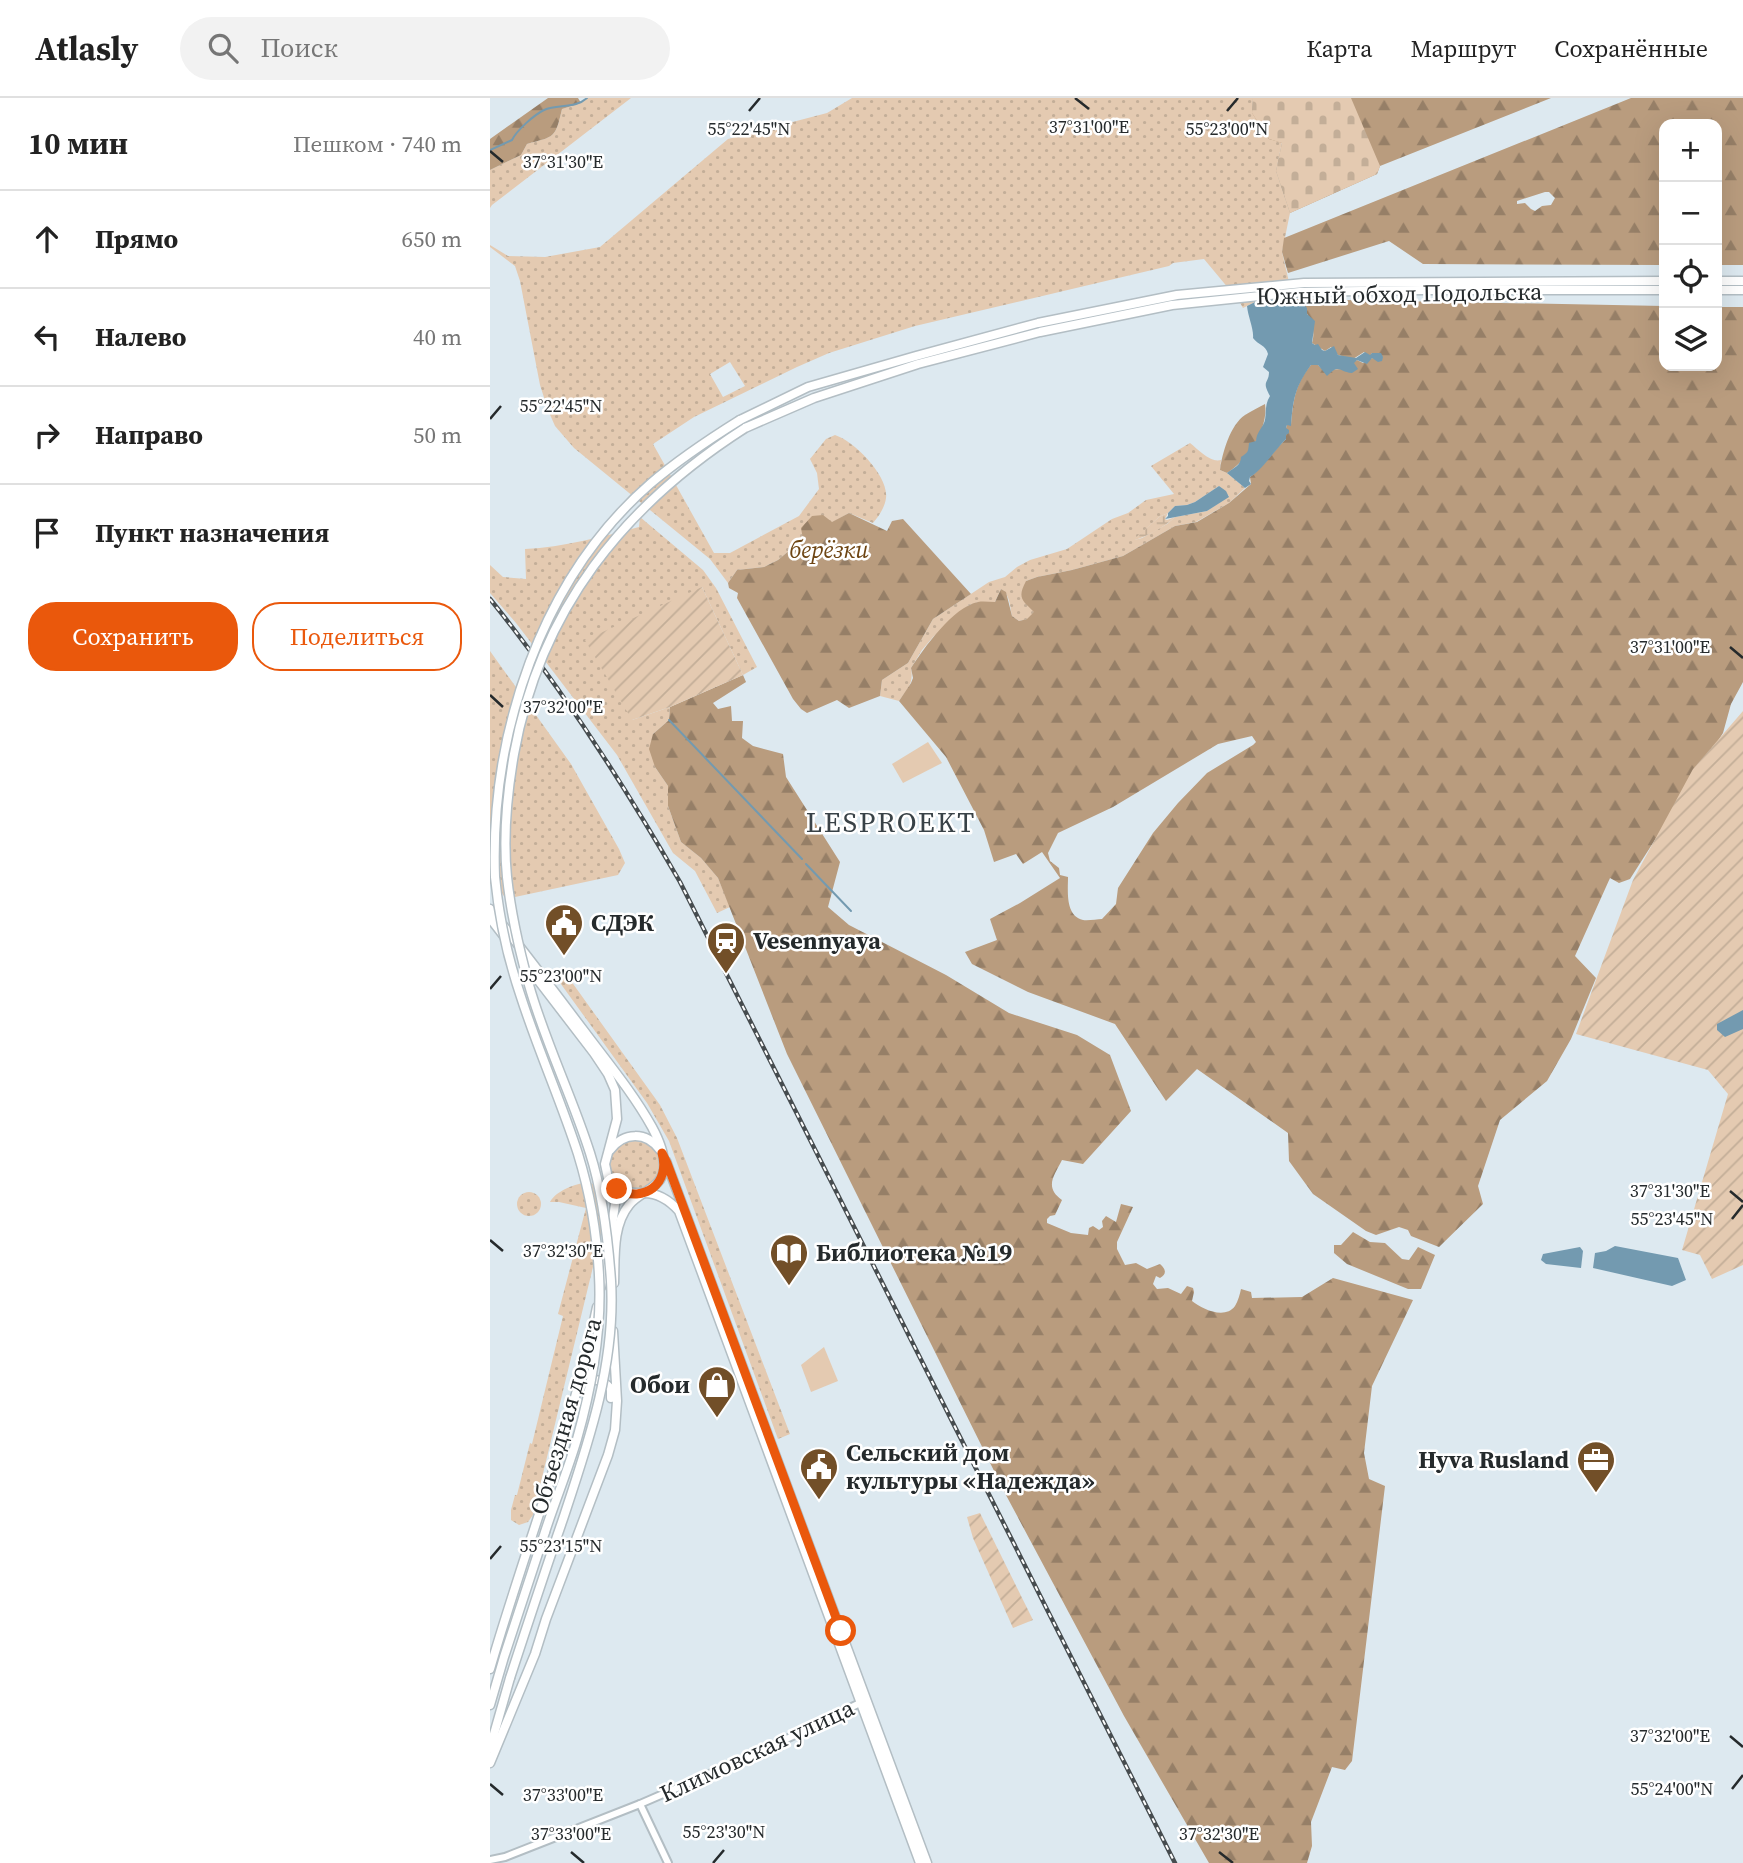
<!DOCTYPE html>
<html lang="ru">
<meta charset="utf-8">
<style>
:root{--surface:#fff;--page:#f2f2f2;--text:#222;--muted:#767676;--line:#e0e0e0;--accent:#ea580c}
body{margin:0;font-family:"Source Serif 4",serif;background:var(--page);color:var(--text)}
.controls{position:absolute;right:21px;top:21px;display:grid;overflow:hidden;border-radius:14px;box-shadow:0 7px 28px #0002}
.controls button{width:63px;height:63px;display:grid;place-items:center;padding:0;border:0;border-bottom:2px solid var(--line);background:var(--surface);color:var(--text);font:35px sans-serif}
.stop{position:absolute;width:21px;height:21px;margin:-16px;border:5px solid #ea580c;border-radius:50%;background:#fff}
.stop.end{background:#ea580c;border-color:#fff;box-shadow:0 2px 7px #0008}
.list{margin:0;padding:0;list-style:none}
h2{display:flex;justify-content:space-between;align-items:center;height:91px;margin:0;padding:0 28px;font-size:30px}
h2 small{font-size:23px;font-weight:400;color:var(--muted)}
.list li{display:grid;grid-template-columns:46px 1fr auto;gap:21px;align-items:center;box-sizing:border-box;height:98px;padding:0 28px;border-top:2px solid var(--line)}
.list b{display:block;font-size:26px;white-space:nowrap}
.list em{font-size:23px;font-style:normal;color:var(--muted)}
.actions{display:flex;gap:14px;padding:21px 28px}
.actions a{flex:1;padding:16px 0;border:2px solid var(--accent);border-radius:28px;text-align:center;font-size:24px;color:var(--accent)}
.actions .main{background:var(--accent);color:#fff}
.icon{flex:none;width:38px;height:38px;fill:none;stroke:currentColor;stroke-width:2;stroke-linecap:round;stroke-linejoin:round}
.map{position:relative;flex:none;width:1253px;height:1765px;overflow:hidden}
header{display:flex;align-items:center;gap:42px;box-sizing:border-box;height:98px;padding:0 35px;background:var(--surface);border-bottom:2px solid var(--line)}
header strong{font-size:33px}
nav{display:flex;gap:38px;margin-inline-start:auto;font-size:24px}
.search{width:490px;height:63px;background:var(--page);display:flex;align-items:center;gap:18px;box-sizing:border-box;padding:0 24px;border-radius:38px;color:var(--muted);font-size:26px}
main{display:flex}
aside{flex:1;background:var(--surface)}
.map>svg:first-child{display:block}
.grass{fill:url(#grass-dots);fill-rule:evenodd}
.forest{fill:url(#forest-firs);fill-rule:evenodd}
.wetland{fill:url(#wetland-marsh)}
.cemetery{fill:url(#cemetery-stones)}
.park{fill:#e4cab1}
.garden{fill:url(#garden-furrows)}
.water{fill:#739ab0}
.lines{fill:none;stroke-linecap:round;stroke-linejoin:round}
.stream{stroke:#739ab0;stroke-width:2}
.minor-casing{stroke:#b3bec4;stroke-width:10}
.major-casing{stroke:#b3bec4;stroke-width:11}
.minor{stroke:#fff;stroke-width:6}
.major{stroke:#fff;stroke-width:8}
.rail-casing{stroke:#464c4f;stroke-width:4.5}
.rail{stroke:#fff;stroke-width:2;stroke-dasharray:5;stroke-linecap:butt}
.major-bridge-casing{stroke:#b3bec4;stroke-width:11;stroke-linecap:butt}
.major-bridge{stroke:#fff;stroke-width:8}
.route{stroke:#ea580c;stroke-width:9}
.ticks{fill:none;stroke:#252a2c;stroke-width:2.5}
.labels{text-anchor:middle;stroke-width:5;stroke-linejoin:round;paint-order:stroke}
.street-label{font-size:24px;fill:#252a2c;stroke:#fff}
.park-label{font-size:24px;font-style:italic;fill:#6d4412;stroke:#fff}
.poi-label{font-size:24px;font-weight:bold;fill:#252a2c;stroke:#fff;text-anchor:start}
.quarter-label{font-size:28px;letter-spacing:2px;fill:#394247;stroke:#fff}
.ticks-label{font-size:18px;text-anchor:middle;fill:#252a2c;stroke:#fff;stroke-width:5;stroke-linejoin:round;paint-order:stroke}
</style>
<header>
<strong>Atlasly</strong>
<div class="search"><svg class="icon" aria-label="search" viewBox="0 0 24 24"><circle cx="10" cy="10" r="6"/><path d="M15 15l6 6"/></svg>Поиск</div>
<nav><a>Карта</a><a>Маршрут</a><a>Сохранённые</a></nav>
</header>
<main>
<aside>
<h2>10 мин<small>Пешком · 740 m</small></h2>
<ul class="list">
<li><svg class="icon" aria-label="ahead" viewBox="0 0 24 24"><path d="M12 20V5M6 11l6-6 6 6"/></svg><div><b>Прямо</b></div><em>650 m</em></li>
<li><svg class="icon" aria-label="left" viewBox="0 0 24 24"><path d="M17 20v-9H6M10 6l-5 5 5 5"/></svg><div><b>Налево</b></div><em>40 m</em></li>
<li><svg class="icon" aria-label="right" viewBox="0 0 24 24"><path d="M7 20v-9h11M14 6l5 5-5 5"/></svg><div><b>Направо</b></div><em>50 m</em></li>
<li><svg class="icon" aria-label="arrive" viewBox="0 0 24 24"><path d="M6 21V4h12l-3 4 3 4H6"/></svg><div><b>Пункт назначения</b></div></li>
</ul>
<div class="actions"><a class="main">Сохранить</a><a>Поделиться</a></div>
</aside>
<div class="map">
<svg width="1253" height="1765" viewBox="0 0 1253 1765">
<defs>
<pattern id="grass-dots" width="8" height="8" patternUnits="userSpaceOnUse" patternTransform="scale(1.75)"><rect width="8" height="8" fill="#e4cab1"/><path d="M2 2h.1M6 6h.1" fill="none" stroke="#c3ae98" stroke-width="1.8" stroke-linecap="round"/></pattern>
<pattern id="forest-firs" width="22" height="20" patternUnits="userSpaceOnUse" patternTransform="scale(1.75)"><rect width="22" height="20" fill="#b99c7e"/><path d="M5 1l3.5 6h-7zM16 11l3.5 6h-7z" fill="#967f67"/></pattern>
<pattern id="wetland-marsh" width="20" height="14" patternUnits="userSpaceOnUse" patternTransform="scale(1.75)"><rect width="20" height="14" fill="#e4cab1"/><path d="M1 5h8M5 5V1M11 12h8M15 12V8" fill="none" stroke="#c3ae98"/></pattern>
<pattern id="cemetery-stones" width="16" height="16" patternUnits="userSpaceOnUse" patternTransform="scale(1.75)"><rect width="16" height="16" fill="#e4cab1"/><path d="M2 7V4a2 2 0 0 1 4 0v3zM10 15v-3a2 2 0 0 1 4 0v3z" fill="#c3ae98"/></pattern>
<pattern id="garden-furrows" width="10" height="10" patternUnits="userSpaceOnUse" patternTransform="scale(1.75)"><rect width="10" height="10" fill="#e4cab1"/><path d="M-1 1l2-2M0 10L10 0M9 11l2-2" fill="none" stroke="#c3ae98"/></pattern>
</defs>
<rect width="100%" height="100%" fill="#dde9f0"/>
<!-- grass -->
<g class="grass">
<path d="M97,0h44l-139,107 -2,3v-38l31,-15 6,-11c28,-8 28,-5 35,-35l19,-6z"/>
<path d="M362,0h401l-1,15 30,29 -6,29 14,42 -8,39 11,47 -36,2 -14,7 -4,-7 -35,-42 -31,4 -4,3 -254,60 -86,27 -32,14 -103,50 -41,27 61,109h16l69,-37 20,-27 -2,-16 -7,-14 16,-20 9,-4c19,6 54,41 51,63 -1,9 -7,18 -13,25l-24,-10 -46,26 -25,21 -14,7 -27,3 -9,13 -18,-24 -136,-111 -19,-22 -7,-16 -8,-25 -20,-104 -5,-15 -25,-19v-2l18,11 37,1 55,-10 128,-108 99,-26zM240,264l15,24 -22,11 -13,-23z"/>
<path d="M700,345c9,7 20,20 31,17l-1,10 7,3 18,15 -16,15 -33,19 -21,4 -52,30 -51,14 -35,7 -11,4 9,31 -7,7 -9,2 -7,-5c-2,-9 -2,-22 -11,-27l-6,13h-16l-10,3 -36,32 -11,13 -11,18c3,16 -4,21 -12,33l-19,-5 2,-16 26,-17 25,-44 56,-37 16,-5 12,-10 13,-7 37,-11 45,-30 16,-6 18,-13 28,-6 -23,-28zM729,388l10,10 -22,15 -32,6 -8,7 -25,14 -8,2 25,-23 9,-4 7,-7 12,-1 8,-3z"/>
<path d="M150,419l63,53 13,18 41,79 -14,8 -41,-88 -70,133 38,-13 -1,13 -16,14 2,33 13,19v20l13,36 20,16 17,20 12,29 -13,6 -22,-42 -22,-18 -56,-98 -101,-132 -26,-30v-28l13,12 23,2 -1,-30c39,-2 76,-12 114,-22z"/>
<path d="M0,553l81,113 48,85 6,14 -7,12 -112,24 -12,-17 -4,2z"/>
<path d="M76,876l94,131 17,33 113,296 -12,5 -109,-298 -22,-38 -89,-123z"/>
<circle cx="145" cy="1067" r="25"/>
<path d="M99,1084c12,6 17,14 18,27l-74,306 -5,7 -9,3 -8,-5v-10l4,-15h2l13,-52 2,1 31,-128 -5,-2 28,-106 -27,-6h-9c7,-12 25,-18 39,-20z"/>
<circle cx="39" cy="1106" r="12"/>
</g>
<!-- forest -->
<g class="forest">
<path d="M58,0h30l3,5 -19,6c-7,30 -7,27 -35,35l-6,11 -31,15v-31z"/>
<path d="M763,0h298l-171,68 -3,8 -87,39 -14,-42 6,-28 -13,-4 -17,-26z"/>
<path d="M1141,0h112v167h-26v-141h-53v141l-241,-1 -34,-23 -101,32 -6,-21 2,-14zM1055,94h4l6,6 -4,7 -9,1 -7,5 -4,-2 -6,-6 -8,1v-3z"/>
<path d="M803,201l371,7v60h53v-59h26v375l-12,22 -8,29 -93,146 -11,4 -9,-5 -35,78 21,22 -25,61 -24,42 -47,39 -22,66 5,18 -44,43 -28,-11 -3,-6 -9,-3 -23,8 -10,-4 -53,-37 -24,-33 -1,-28 -91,-64 -31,32 -51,-77 -87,-32 -56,-28 -7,-12 32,-12 -7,-21 30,-16 40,-25 -18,-26 -19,12 -7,-10 -22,8 -10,-32 -38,-73 -47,-56 12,-18 2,-5 -2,-10c13,-20 42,-61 67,-66 5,-1 11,0 17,0l6,-13 5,3 6,24 7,5 8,-2 7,-7c-12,-12 -17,-14 -8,-31l11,-4 35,-7 51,-14 52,-30 22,-4 32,-19 22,-19 -1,-7c12,-8 24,-27 36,-38v-11l1,-3h4c2,-24 4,-41 20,-60h7l5,5 19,-1 15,-9 6,3 9,-5 4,1 5,-6h-9l-2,3 -6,-4 -11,7 -15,-4 -7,-8 -6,4 -13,-8c5,-16 -5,-28 -11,-42zM762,638l4,6 -3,3 -46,28 -29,30 -25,30 -35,55 -2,16 -14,15c-5,0 -14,2 -19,1 -18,-4 -15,-29 -15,-43l-8,-2 -1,-7 -9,-7 -2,-8 10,-20 55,-26 105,-63z"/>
<path d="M775,306c4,24 -18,57 -38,69l-7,-3c2,-16 10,-45 25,-55 6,-4 13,-7 20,-11z"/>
<path d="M359,415l38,18 5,-10 11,-2 68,75 -38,25 -25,44 -26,17 -2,16 -31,12 -12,-8 -30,13 -6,-4 -8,-10 -56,-101 1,-5 -9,-5 -1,-5 9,-13 27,-3 14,-7 25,-21 -2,-11 11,-12 11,-1 9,7z"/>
<path d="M253,577l3,7 -33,21 5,6 13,-3 1,15h11l-1,17 11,8 30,8 3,23 54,85 -12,45 21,18 97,50 63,38 68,22 33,20 21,56 -48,53 -21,-4c-8,16 -18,27 0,40l-7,15 -5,1 -3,3v4l24,10 17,2 1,-7 4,-2 6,4 4,-3 -1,-6 4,-5 10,6 5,-18 12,3 -16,35v7l8,16 11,-2 11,6 13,-5c6,5 7,10 0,14l-4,-2 -3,8 4,5 11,-1 13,6 6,-8 6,2 1,4 -2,9c10,8 33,19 43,5 3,-5 5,-12 6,-17l10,3 1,6 50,-1 31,-19 80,22 -41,86 -8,67 5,26 16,7 -33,275 -7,9 -13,-3 -21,55 1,24 -5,17h-98l-85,-147 -117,-219 -220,-443 -69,-176 -17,-20 -20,-16 -13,-36v-20l-13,-19 -6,-18 4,-15 16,-14 1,-13z"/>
<path d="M863,1134l17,10 15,1 17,16 7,1 9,-13 17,8 -14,34h-13l-61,-25 -13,-11v-8h7z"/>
</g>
<!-- wetland -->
<path class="wetland" d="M678,415l-3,6 2,1 8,-3c-12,11 -27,19 -43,24l27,-24z"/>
<!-- cemetery -->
<path class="cemetery" d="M763,0h98l29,68 -3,8 -87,39 -14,-42 6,-28 -13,-4 -17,-26z"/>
<!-- park -->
<g class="park">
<path d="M438,644l14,21 -39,20 -11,-19z"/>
<path d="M334,1249l14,34 -27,11 -10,-27z"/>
</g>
<!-- garden -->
<g class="garden">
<path d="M212,489l41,88 -73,32 -38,13 -47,-80z"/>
<path d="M1253,613v554l-31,14 -12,-24 -18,-5 46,-156 -20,-24 -132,-36 57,-154 60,-111z"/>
<path d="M490,1415l53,107 -20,8 -40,-90 -6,-21z"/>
</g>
<!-- water -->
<g class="water">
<path d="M803,201l8,2 6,7v6l8,7 -3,22 3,2 3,-1 4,6 3,1 9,-5 4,9 18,3 9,-6 5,3 2,-2h9l2,4 -1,4 -4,1 -6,-4 -5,6 -10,-4 -3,3 4,6 -6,4c-14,-1 -12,-10 -25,3l-9,-11h-7c-16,22 -18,34 -20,61l-4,-1 -1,3 3,2v3l-3,2v4c-11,11 -24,31 -36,38l-1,4 2,3 -6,4 -18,-15c6,-5 14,-7 14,-16 8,-5 7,-6 8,-14l7,-2c1,-8 3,-9 7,-16 5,-8 0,-18 7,-29 -9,-16 -1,-12 -1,-24l-6,-5 5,-13c-2,-9 -10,-9 -15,-16 1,-9 -5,-21 -6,-32l10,-5z"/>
<path d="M729,388l7,5 3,6 -22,14 -42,8 3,-3v-3l7,-7 12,-1 8,-3z"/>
<path d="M1253,912v19l-18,8 -8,-7v-6z"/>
<path d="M1125,1148l63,12 8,22 -14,6 -79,-18 2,-15 11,-2z"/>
<path d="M1090,1149l3,4 -2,17 -35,-4 -5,-4 2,-6z"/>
</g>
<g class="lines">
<!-- stream -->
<g class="stream">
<path d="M0,52l22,-10c5,-10 22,-25 32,-30 14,-6 31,-1 43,-12"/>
<path d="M179,622l133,139"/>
<path d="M316,766l45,47"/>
</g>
<defs>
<g id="minor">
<path d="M150,1706l28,59"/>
<path d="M0,1762l15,-3 135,-53 120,-52 102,-50"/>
</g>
<g id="major">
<path d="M1227,183h26"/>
<path d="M1227,192h26"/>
<path d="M250,322l68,-33 108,-31 122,-33 139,-28 127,-12 360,-2"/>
<path d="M255,330l69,-30 104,-34 122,-32 132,-27 128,-13 123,-2h241"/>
<path d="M0,811c32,40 63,81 94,122 24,32 49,62 68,96 6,11 13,28 12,41 -2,21 -24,23 -35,37 -17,21 -14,53 -15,78"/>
<path d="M0,820l14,18"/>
<path d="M35,865l69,90 14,21 7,16 2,29 -12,45 3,14 4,6 3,20 -5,36 -9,47"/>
<path d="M120,1052c14,-18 36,-19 50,0"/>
<path d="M176,1063l261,702"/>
<path d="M122,1086c11,10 19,9 32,9 14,0 26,8 35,18l241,652"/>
<path d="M90,1293c6,-16 22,-13 31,-2v9"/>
<path d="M0,1571c35,-121 82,-239 107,-362"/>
<path d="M0,1607l14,-48 41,-125"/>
<path d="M0,1650l20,-70"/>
<path d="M0,1665l45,-109 11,-35 62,-164 7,-25 2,-29 -4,-70"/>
</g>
</defs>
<!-- minor casing -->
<use href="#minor" class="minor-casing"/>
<!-- major casing -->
<use href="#major" class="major-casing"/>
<!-- minor -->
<use href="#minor" class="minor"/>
<!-- major -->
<use href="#major" class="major"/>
<defs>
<path id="rail" d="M0,501c72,89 133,184 190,283l495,981"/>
</defs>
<!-- rail casing -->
<use href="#rail" class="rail-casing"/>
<!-- rail -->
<use href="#rail" class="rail"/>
<defs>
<g id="major-bridge">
<path d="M55,1434c10,-31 23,-62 32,-93 15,-53 25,-109 22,-164 -2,-41 -9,-82 -21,-121 -17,-53 -40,-104 -57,-157 -13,-38 -22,-79 -26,-120 -5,-143 46,-298 155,-393 28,-24 58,-44 90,-64"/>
<path d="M20,1580c17,-52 34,-104 52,-156 26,-78 54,-158 49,-241 -3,-43 -8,-87 -21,-128 -18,-57 -45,-111 -61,-168 -10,-36 -18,-71 -22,-108 -4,-40 0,-83 7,-123 26,-144 109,-248 231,-326"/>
</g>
</defs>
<!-- major-bridge casing -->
<use href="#major-bridge" class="major-bridge-casing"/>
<!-- major-bridge -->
<use href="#major-bridge" class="major-bridge"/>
</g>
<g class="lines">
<!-- route -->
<path class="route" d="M127,1091c27,15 54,-6 45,-36l5,10 174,468"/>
</g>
<!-- ticks -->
<path class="ticks" d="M585,0l14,11M259,13l11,-13M737,13l11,-13M0,53l13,11M0,321l11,-13M1240,549l13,11M0,597l13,12M0,891l11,-13M1240,1093l13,11M1242,1121l11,-14M0,1142l13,11M0,1461l11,-13M1240,1638l13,11M0,1686l13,11M1242,1691l11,-14M81,1754l13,11M729,1754l14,11M223,1765l11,-13"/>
<!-- icons -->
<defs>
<symbol id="civic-pin" viewBox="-11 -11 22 30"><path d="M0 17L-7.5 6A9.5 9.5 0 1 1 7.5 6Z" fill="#724f28" stroke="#fff"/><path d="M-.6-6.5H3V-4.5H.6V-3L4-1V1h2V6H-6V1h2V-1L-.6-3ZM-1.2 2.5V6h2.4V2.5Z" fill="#fff"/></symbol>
<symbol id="station-pin" viewBox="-11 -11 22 30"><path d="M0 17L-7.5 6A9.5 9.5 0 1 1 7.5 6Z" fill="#724f28" stroke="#fff"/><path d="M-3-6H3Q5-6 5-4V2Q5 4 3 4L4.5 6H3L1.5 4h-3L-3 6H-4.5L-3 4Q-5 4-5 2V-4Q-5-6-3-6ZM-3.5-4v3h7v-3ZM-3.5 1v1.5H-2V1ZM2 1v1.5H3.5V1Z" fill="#fff"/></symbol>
<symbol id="library-pin" viewBox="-11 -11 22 30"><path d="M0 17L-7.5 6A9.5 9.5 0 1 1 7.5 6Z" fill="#724f28" stroke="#fff"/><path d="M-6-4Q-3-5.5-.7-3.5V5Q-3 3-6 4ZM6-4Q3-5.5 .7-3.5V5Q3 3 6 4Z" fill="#fff"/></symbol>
<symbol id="shop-pin" viewBox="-11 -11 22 30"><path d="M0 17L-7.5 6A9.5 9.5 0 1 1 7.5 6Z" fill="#724f28" stroke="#fff"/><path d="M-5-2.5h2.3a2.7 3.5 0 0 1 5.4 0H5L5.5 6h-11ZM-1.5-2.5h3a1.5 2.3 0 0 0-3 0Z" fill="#fff"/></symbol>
<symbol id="office-pin" viewBox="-11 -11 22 30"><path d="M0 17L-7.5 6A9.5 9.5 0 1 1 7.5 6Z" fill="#724f28" stroke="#fff"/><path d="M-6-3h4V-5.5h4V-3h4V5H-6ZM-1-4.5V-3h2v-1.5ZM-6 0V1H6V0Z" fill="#fff"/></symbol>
</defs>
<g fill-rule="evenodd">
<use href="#civic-pin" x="52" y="803" width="44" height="60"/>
<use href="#station-pin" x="214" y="821" width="44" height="60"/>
<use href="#library-pin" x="277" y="1133" width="44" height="60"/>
<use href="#shop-pin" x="205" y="1265" width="44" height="60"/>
<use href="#office-pin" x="1084" y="1340" width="44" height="60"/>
<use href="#civic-pin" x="307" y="1347" width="44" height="60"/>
</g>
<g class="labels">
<!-- street labels -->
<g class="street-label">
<text transform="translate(909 196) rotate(-1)" y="8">Южный обход Подольска</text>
<text transform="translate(76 1318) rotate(-74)" y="8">Объездная дорога</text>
<text transform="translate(267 1653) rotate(-25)" y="8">Климовская улица</text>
</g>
<!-- park labels -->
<g class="park-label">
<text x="339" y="460">берёзки</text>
</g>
<!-- poi labels -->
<g class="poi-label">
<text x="101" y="833">СДЭК</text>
<text x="263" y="851">Vesennyaya</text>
<text x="326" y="1163">Библиотека №19</text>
<text x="200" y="1295" text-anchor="end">Обои</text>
<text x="356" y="1363">Сельский дом<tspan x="356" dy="28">культуры «Надежда»</tspan></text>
<text x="1079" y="1370" text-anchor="end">Hyva Rusland</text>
</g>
<!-- quarter labels -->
<g class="quarter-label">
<text x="401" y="734">LESPROEKT</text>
</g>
</g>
<g class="ticks-label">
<text x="599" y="35">37°31'00"E</text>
<text x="259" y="37">55°22'45"N</text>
<text x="737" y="37">55°23'00"N</text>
<text x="73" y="70">37°31'30"E</text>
<text x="71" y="314">55°22'45"N</text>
<text x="1180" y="555">37°31'00"E</text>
<text x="73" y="615">37°32'00"E</text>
<text x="71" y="884">55°23'00"N</text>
<text x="1180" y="1099">37°31'30"E</text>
<text x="1182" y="1127">55°23'45"N</text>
<text x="73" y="1159">37°32'30"E</text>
<text x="71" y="1454">55°23'15"N</text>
<text x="1180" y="1644">37°32'00"E</text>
<text x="1182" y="1697">55°24'00"N</text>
<text x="73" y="1703">37°33'00"E</text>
<text x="234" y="1740">55°23'30"N</text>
<text x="81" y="1742">37°33'00"E</text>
<text x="729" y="1742">37°32'30"E</text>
</g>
</svg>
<div class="controls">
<button>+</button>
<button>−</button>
<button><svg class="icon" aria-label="locate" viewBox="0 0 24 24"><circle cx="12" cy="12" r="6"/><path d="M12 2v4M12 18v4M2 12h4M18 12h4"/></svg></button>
<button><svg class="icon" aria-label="layers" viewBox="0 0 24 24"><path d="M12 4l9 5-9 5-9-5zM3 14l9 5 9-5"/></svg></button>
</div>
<div class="stop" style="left:351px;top:1533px"></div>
<div class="stop end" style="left:127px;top:1091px"></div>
</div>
</main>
